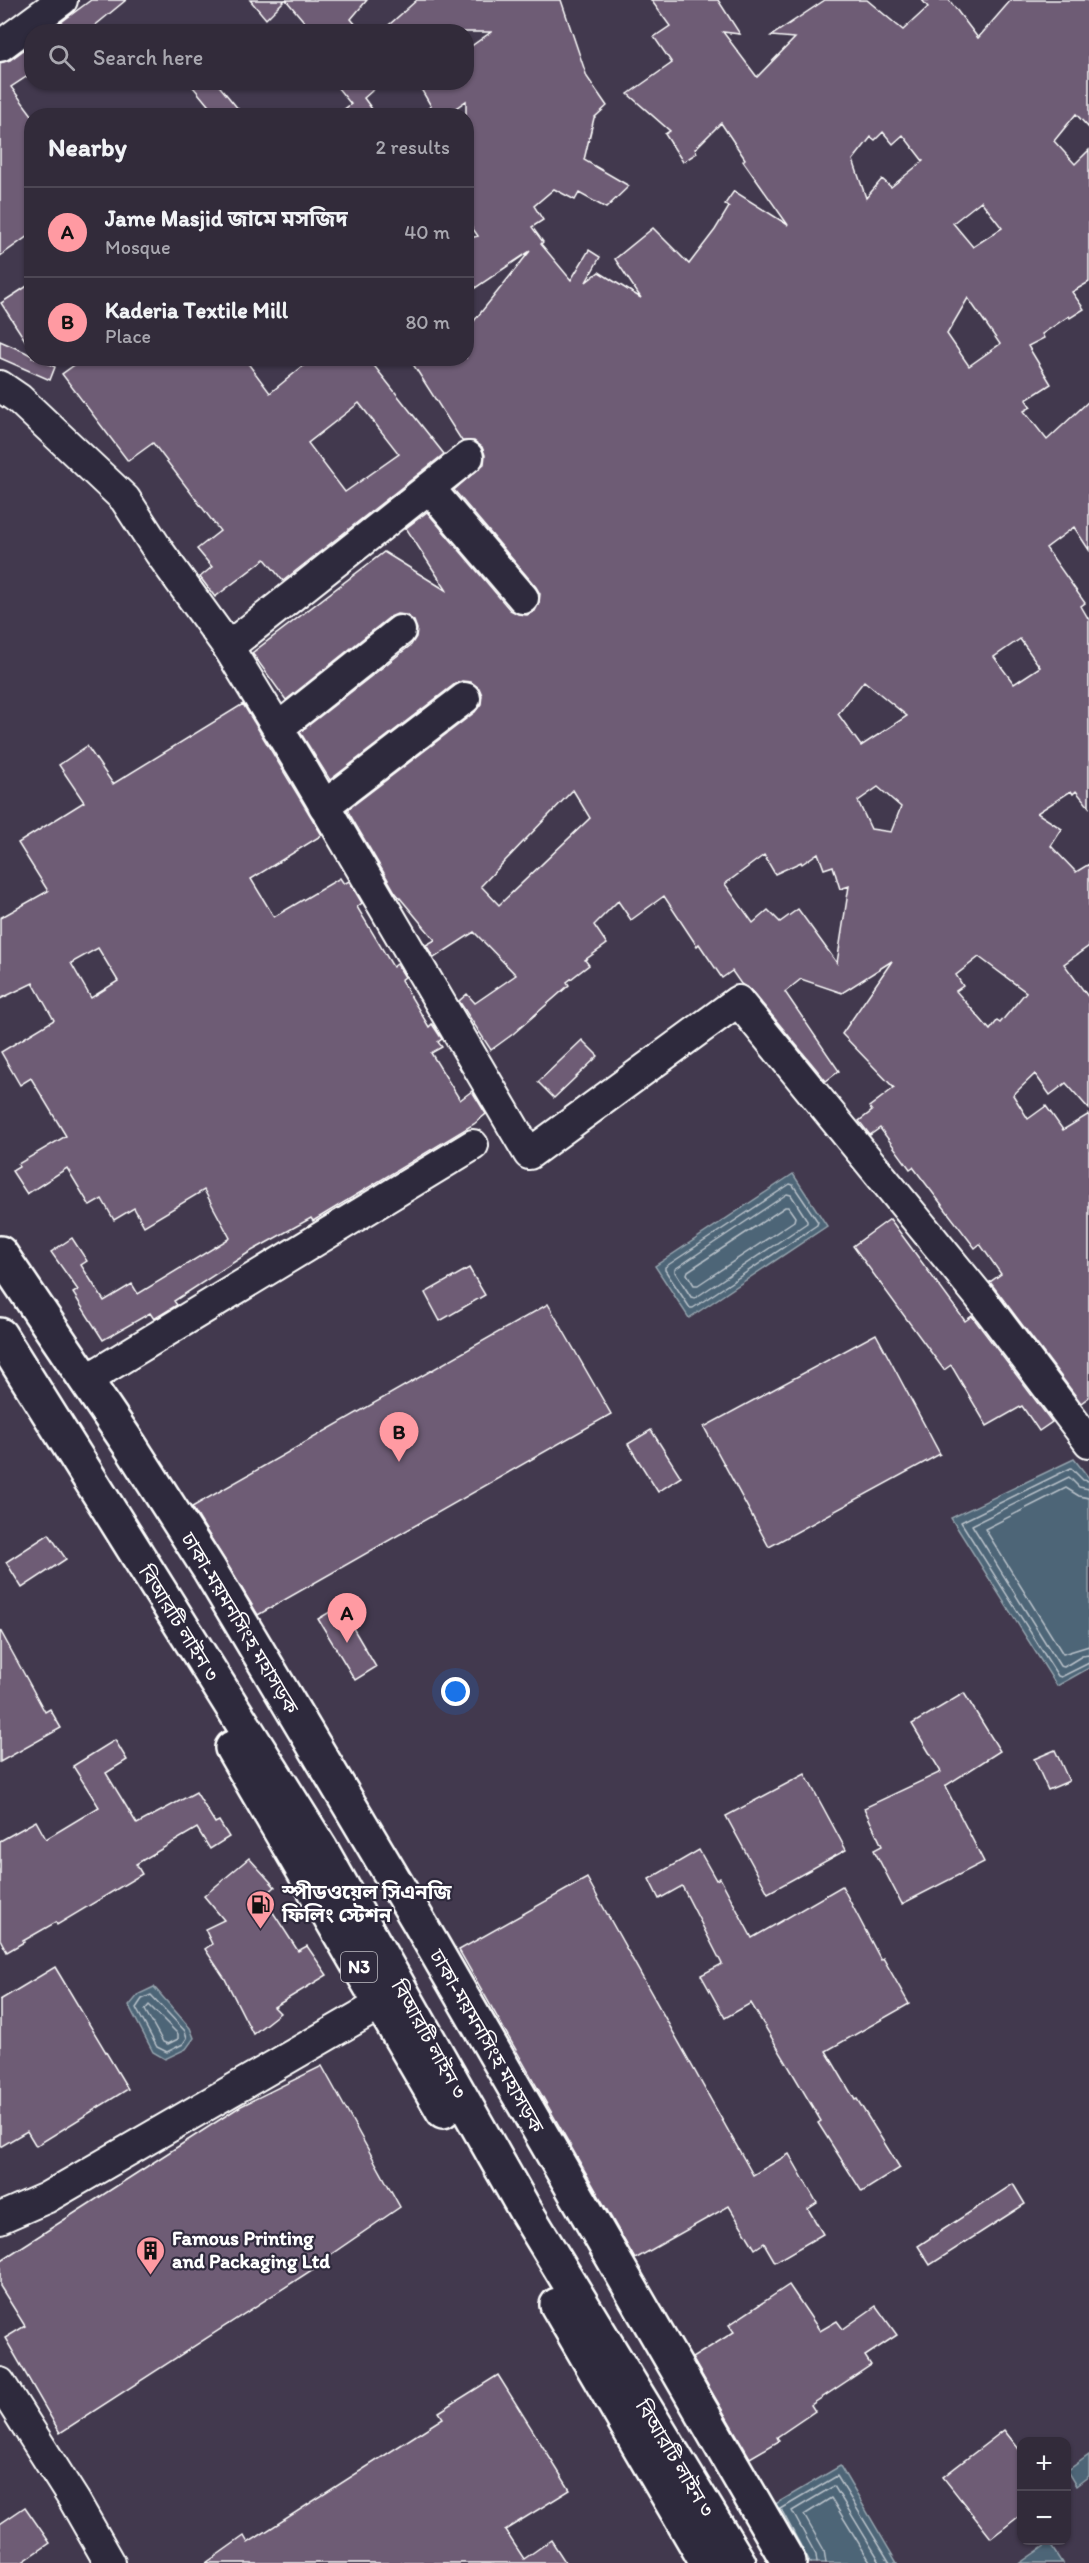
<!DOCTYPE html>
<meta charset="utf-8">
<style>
:root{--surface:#322b3a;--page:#3d3745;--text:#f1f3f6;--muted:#a8a7af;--line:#4d4754;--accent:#ff9aa2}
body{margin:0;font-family:Itim,"Noto Sans Bengali",sans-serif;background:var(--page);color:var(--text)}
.controls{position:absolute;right:18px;bottom:18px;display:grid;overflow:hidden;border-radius:12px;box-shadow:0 2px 4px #0004}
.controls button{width:54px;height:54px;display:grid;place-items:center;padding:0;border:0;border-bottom:2px solid var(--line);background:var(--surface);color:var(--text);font:30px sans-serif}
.you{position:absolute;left:456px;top:1692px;width:21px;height:21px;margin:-15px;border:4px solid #fff;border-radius:50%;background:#1a73e8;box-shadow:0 0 0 9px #1a73e833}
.badge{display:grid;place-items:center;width:39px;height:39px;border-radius:50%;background:var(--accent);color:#111;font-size:20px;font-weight:700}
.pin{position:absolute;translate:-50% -50px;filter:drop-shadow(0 2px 3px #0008)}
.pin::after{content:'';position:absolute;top:32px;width:21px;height:18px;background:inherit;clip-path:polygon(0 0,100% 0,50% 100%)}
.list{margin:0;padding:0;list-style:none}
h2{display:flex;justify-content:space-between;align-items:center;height:78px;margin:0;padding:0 24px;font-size:26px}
h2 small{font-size:20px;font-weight:400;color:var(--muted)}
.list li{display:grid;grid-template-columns:39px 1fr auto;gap:18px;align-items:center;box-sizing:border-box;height:90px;padding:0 24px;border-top:2px solid var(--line)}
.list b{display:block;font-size:22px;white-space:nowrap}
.list p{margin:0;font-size:20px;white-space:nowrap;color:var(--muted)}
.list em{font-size:20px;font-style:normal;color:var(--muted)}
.icon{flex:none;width:33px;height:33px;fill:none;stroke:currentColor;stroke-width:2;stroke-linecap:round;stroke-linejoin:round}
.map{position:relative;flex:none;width:1089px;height:2563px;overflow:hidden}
.search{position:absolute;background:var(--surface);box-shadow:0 2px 4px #0004;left:24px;top:24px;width:450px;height:66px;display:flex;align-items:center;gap:15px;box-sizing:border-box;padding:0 21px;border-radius:24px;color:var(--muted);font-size:22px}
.panel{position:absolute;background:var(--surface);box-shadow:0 2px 4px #0004;left:24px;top:108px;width:450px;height:258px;border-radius:24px}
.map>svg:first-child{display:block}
.water{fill:#4d6577;stroke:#94a3ad;stroke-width:1.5}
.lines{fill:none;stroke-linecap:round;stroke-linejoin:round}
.shore{stroke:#b8c1c9;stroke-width:1.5}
.building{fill:#6e5b74;stroke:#fff;stroke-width:1.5;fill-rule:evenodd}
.minor-casing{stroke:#fff;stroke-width:34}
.highway-casing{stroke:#fff;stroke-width:38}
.minor{stroke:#2f2a3d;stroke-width:30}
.highway{stroke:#2f2a3d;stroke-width:33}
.labels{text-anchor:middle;stroke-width:4.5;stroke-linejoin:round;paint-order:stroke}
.shield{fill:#2f2a3d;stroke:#c1bfc5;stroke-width:1.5}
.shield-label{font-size:18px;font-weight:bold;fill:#fff}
.street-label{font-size:20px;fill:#fff;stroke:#2f2a3d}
.poi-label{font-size:20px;font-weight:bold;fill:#fff;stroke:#2f2a3d;text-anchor:start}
</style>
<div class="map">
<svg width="1089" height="2563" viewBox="0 0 1089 2563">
<rect width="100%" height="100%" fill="#42394e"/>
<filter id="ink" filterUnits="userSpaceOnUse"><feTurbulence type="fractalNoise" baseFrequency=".0167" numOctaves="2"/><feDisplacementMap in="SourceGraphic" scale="12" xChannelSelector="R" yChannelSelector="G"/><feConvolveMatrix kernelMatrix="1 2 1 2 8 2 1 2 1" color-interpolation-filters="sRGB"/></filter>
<g filter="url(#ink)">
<!-- water -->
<g class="water">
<path d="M793,1174l34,52 -138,92 -34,-52z"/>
<path d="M1074,1459l15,19v190l-32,18 -106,-168z"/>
<path d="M154,1987l36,41 4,10 -8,11 -21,10 -12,-7 -24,-46 10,-12z"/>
<path d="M1089,2455v21l-13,10 -9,-15z"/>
<path d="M840,2466l57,97h-92l-33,-57z"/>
<path d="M1049,2543l13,20h-42z"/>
</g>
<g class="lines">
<!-- shore -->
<g class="shore">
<path d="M790,1184l3,1 25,37 -1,3 -124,83h-3l-25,-38v-3z"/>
<path d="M787,1194l4,1 16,25v3l-112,75 -4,-1 -16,-25v-3z"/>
<path d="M785,1207h3l7,10 -1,4 -96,64h-4l-7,-11 1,-3z"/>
<path d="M1089,1481l-6,-1 -12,-12 -110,54 97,154 3,1 28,-14"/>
<path d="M1089,1489l-10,-2 -10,-10 -97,48 88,141 4,1 18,-11 7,-1"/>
<path d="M1089,1498l-10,-2 -13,-8 -81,41 78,125 26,-8"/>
<path d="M151,1995l34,36 2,7 -4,6 -16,8 -10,-5 -21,-39 6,-9z"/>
<path d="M149,2005l29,29v5l-10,5 -5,-2 -18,-32z"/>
<path d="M810,2563l-29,-54 56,-33 53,87"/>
<path d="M817,2563l-1,-8 -24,-44 42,-25 47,77"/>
<path d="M826,2563l-2,-13 -20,-35 27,-17 40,65"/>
</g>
</g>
<!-- building -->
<g class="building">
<path d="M91,0h35l-39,32h-39z"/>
<path d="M250,0h35l-19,19z"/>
<path d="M286,0h81l-16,19 11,13h-49z"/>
<path d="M417,0h144l26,77 20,29 -13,12 -10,42 45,26 -23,22 -27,-15 -4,7 -21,-11 -20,17 9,14 -11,7 11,15 -2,2 30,36 18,-30 11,7 -14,25 13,-10 42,26 -26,-39 38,-31 36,36 26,-34 14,-23 -4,-3 9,-13 54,34 -45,-64 2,-2 -24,-36 -26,26 2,4 -14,9 -18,-28 5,-3 -42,-37 44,-31 -18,-26 16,-11 -19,-26h67l22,34 -17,-2 34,45 38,-39 -24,-2 54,-36h42l36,30 25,-23 -6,-7h27l29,38 33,-38h78v128l-13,-14 -22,27 21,23 14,-14v132l-17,10 12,17 -14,9 -1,-2 -27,18 2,4 -16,8 23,38 -25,16 5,7 -7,4 23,29 42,-39v149l-15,-23 -28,21 39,55 -4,3 8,14v187l-13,-16 -3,3 -2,-3 -34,22 25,16 -11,17 25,26 13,-8v82l-25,18 25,34v111l-23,-26 -16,12 -15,-21 -22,21 15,24 18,-13 17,24 26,-16v283l-8,6 -91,-121 11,-8 -21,-30 -5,4 -62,-81 -3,2 -30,-41 -10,7 -11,-14 13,-10 -3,-4 25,-19 -52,-54 50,-73 -50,32 -41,-14 -16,13 54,79 -13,10 -75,-91 -10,-6 -9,-13 -10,7 -23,-34 -2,2 -33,-50 -33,24 -13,-19 -24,24 13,19 -22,16 4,5 -22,17 2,3 -56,49 -22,16 -32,-49 8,-7 8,9 41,-28 -42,-43 -40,26 -8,-13 9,-5 -40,-48 -48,-82 128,-98 6,-8 1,-9 -3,-7 -8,-6 -9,-1 -7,3 -125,96 -30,-48 111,-87 5,-8 1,-8 -3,-8 -8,-6 -9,-1 -7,3 -104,83 -34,-47 132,-101 63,39 -41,-63 21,-16 83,98 8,4 9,1 8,-4 4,-8 1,-9 -4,-7 -82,-97 30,-26 1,-9 -3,-8 -8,-6h-12l-53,-83h57v-27l64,-80 -64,43v-55l12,-3 -12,-17v-118l-22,15h-26l13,-10 -14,-24h49v-32l25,-18h-110zM883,132l10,12 10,-9 20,26 -32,26 -9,-8 -16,19 -13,-38 18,-23 4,3zM981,201l21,27 -29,19 -20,-24zM968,298l32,46 -31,22 -22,-32zM1020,639l20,28 -26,17 -20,-27zM864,681l43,35 -46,30 -23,-32zM878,787l23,20 -10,25 -20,-3 -13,-28zM573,790l17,28 -91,87 -18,-19zM818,853l6,16 9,-3 7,23 9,-3 -12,77 -39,-54 -18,13 -12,-12 -15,13 -28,-39 39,-29 11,19 26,-12 1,2zM979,957l47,35 -26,31 -3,-2 -7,9 -34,-39 7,-5 -7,-11z"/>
<path d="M32,44v29l-21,14 21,28v118l-32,23v-193l10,-3z"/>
<path d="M189,82h27l28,34h-27z"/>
<path d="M333,82h49l-18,16 13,18h-42l16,-12z"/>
<path d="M32,283v68l-31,-48z"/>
<path d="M0,341l25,11 7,4v2h5l18,9 -5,13 -50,-22z"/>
<path d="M84,358h160l26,35 43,-35h55l76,96 -161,127 -18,-22 -50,38 -15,-20 12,-10 -15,-18 23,-18 -67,-88 -25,18 -66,-87zM359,403l40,51 -54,38 -37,-49z"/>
<path d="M243,704l79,131 -71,44 23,38 66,-39 4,6 5,-3 13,22 -5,4 36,60 4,-3 8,13 -4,3 28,47 3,-3 10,15 -4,3 4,5 -11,6 29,47 12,-9 14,23 -12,10 -161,97 -2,-3 -63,35 -74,48 3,4 -23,14 -4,-6 -47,27 -30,-47 5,-3 -27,-38 21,-14 15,23 -6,4 23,36 28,-17 6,10 92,-56 -26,-48 -60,36 -10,-18 -20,12 -12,-21 -12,7 -23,-38 -40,26 -15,-23 7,-4 -1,-3 48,-28 -35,-58 -11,7 -19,-33 53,-32 -21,-37 -33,16v-81l48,-27 -30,-48 66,-41 -25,-37 28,-19 26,38zM98,948l20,33 -27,17 -20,-35z"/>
<path d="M582,1040l16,16 -44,42 -16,-16z"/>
<path d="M890,1219l75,102 7,-5 80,106 -13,9 -17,-25 -35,20 -36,-61 -7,5 -91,-124z"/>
<path d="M469,1268l16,27 -45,26 -15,-28z"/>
<path d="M548,1304l63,110 -353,201 -66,-108z"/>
<path d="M876,1334l64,120 -171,93 -65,-120z"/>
<path d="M651,1430l30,47 -23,15 -30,-48z"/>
<path d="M49,1534l17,25 -44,29 -16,-26z"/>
<path d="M340,1606l36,61 -21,13 -37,-61z"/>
<path d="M0,1630l45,82 5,-3 11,19 -61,34z"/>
<path d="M964,1693l36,58 -55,35 39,76 -82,42 -28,-54 8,-4 -18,-38 77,-36 -29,-48z"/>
<path d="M115,1740l12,20 -21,13 31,51 59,-32 19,31 4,-2 10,16 -19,12 -13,-21 -61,36 6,10 -85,51 -1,-3 -33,19 1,1 -17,10 -7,-13v-98l36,-20 10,18 53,-32 -26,-41z"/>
<path d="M1055,1750l14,31 -21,9 -14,-31z"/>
<path d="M805,1774l41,76 -78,43 -42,-77z"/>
<path d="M699,1850l17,30 4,-2 32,60 90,-52 39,74 2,-2 26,46 -83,47 29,49 2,-1 43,69 -38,24 -44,-69 3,-2 -70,-118 -26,15 -24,-43 21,-11 -40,-78 -23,13 -10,-20z"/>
<path d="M249,1858l26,29 -12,10 35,54 9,-5 20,29 -53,32 6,6 -27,21 -28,-55 -20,-30 7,-5 -7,-15 19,-9 -20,-24z"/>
<path d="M587,1878l166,297 36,-21 28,49 -9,6 15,25 -48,28 -11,-19 -9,6 -26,-43 -94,53 -176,-309z"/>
<path d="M55,1967l73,122 -92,57 -9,-15 -27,16v-147z"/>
<path d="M322,2066l78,141 -83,57 1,2 -258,167 -55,-95 20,-12 -25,-40v-25l241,-155z"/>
<path d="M1013,2184l12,20 -95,61 -12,-19z"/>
<path d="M789,2285l31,46 17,-10 6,8 33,-23 21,29 -32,21 6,9 -60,40 4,6 -38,26 2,4 -29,17 -58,-100 42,-26 -5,-7z"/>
<path d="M498,2375l72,115 -65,40 19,29 27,-19 15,23h-360l38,-27 4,7 195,-125 -4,-6z"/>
<path d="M1004,2430l18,23v61l-31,24 -48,-61z"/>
<path d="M25,2507l25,36 -29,20h-21v-39z"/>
</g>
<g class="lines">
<defs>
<g id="minor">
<path d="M0,46l62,-46"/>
<path d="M0,386l19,13 106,100 35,54 68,94 76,124 225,383 209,-153 241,295 110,146"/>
<path d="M429,488l94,110"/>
<path d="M228,647l240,-190"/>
<path d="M278,728l122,-97"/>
<path d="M324,806l141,-108"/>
<path d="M86,1380l387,-235"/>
<path d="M0,2218l46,-20 335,-194"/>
<path d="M0,2383l74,117 36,63"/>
</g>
<g id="highway">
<path d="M0,1253l131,194 78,122 210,353 370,641"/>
<path d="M0,1335l321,514 204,361 214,353"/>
<path d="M232,1748l211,363"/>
<path d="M557,2305l150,258"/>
</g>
</defs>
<!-- minor casing -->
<use href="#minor" class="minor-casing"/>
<!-- highway casing -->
<use href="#highway" class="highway-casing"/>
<!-- minor -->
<use href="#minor" class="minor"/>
<!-- highway -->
<use href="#highway" class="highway"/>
</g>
</g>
<!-- icons -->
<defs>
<symbol id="fuel-pin" viewBox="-11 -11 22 30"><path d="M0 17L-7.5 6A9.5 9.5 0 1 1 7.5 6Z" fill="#ff9aa2" stroke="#2f2a3d"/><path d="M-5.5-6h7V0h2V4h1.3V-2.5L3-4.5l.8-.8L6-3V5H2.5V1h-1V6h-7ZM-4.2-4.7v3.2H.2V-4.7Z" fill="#111"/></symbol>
<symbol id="building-pin" viewBox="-11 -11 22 30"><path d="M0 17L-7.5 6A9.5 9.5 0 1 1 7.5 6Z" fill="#ff9aa2" stroke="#2f2a3d"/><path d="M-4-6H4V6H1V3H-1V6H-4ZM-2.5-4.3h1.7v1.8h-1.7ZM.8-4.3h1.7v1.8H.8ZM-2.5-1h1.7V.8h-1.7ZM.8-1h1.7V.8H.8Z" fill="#111"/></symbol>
</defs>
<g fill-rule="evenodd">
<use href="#fuel-pin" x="244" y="1888" width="33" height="45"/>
<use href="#building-pin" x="134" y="2234" width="33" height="45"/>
</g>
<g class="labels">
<!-- shield labels -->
<rect class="shield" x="341" y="1952" width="36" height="30" rx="4.5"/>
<g class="shield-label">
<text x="359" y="1973">N3</text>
</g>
<!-- street labels -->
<g class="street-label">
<text transform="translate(179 1623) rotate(58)" y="7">বিআরটি লাইন ৩</text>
<text transform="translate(240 1623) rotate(59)" y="7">ঢাকা-ময়মনসিংহ মহাসড়ক</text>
<text transform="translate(429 2039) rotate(61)" y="7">বিআরটি লাইন ৩</text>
<text transform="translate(487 2041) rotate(60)" y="7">ঢাকা-ময়মনসিংহ মহাসড়ক</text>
<text transform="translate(675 2458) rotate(59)" y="7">বিআরটি লাইন ৩</text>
</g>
<!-- poi labels -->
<g class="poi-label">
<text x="282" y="1899">স্পীডওয়েল সিএনজি<tspan x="282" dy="23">ফিলিং স্টেশন</tspan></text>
<text x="172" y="2245">Famous Printing<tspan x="172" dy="23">and Packaging Ltd</tspan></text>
</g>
</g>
</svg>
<div class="controls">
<button>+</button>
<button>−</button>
</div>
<div class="you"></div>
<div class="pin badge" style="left:347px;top:1643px">A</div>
<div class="pin badge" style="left:399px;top:1462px">B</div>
<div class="search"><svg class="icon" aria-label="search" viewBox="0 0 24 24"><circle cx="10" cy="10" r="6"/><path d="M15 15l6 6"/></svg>Search here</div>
<section class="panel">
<h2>Nearby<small>2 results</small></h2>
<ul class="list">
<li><span class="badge">A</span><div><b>Jame Masjid জামে মসজিদ</b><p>Mosque</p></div><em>40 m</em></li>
<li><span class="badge">B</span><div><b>Kaderia Textile Mill</b><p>Place</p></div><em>80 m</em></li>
</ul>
</section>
</div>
